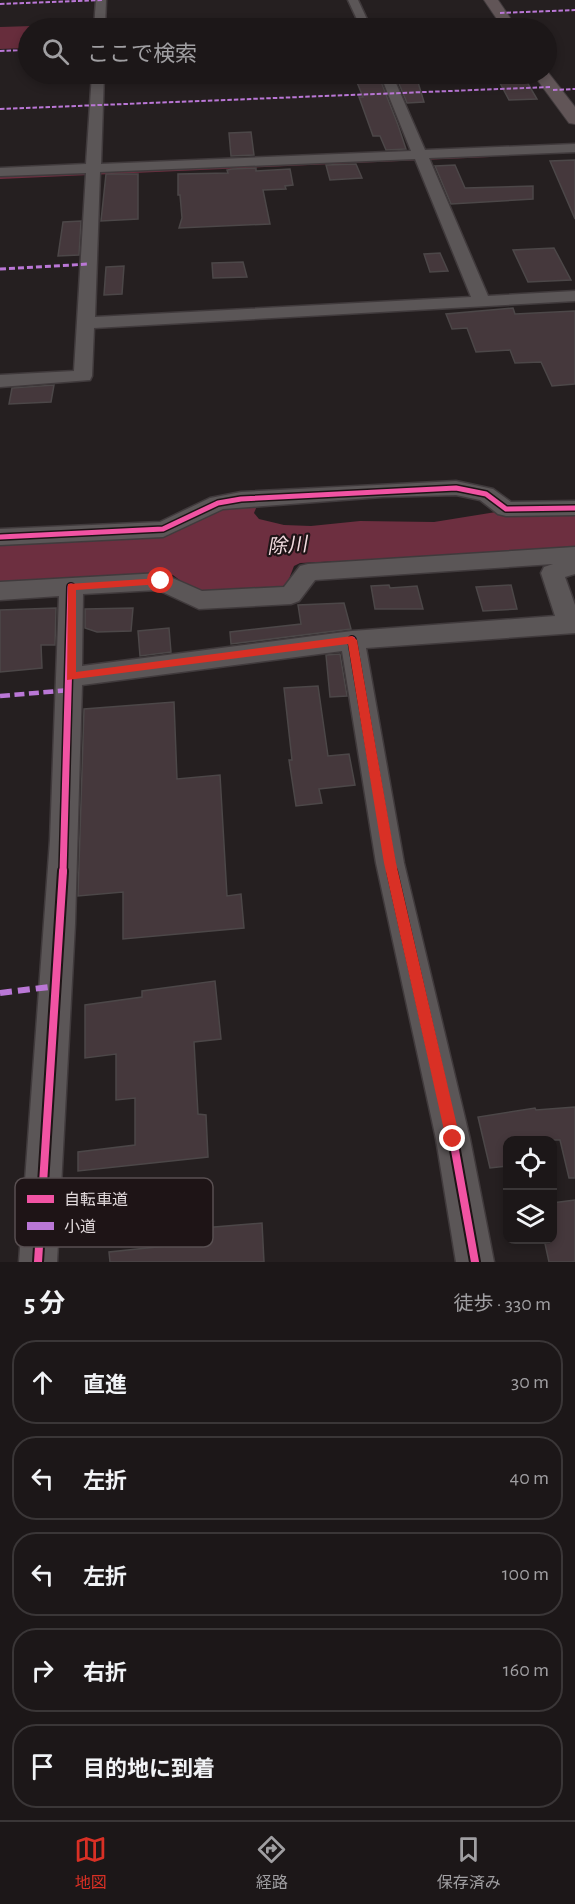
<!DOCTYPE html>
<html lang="ja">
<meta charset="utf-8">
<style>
:root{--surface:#1c1718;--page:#292425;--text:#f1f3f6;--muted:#a09fa2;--line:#3a3637;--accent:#d93025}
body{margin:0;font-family:"Alegreya Sans","Noto Sans JP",sans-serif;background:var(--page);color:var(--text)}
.controls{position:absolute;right:18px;bottom:18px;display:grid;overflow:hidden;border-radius:12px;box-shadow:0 3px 9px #0003}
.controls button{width:54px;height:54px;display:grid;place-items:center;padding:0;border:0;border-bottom:2px solid var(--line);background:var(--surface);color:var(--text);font:30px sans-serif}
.stop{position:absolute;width:18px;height:18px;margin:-14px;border:4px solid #d93025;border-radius:50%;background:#fff}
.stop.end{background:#d93025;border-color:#fff;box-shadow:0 2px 6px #0008}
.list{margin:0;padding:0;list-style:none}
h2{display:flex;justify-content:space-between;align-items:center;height:78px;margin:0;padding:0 24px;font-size:26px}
h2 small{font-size:20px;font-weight:400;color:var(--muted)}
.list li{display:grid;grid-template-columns:39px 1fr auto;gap:18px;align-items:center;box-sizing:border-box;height:84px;margin:0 12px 12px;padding:0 12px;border:2px solid var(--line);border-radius:24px}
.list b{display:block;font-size:22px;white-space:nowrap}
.list em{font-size:20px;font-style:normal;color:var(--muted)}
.icon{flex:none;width:33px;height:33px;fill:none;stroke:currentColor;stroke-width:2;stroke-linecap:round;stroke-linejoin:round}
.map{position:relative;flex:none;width:575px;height:1262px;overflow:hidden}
.search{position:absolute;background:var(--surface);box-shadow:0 3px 9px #0003;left:18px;right:18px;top:18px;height:66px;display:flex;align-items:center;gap:15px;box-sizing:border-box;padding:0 21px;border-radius:33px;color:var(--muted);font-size:22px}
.sheet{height:558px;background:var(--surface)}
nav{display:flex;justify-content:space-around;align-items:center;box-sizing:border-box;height:84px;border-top:2px solid var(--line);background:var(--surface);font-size:16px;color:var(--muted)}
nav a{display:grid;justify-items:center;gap:3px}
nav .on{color:var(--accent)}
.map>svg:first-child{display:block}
.forest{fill:#672d3c}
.water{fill:#6d2f40}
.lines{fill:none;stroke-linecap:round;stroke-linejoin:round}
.stream{stroke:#6d2f40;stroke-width:4}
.building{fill:#45383c;stroke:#4c4748;stroke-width:1.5}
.minor-casing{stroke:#403a3c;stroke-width:3}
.major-casing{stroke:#403a3c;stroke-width:2}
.minor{fill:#5b5657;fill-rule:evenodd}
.major{fill:#615557;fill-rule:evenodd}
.quiet-far3{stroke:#ba77d6;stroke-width:2;stroke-dasharray:4.5 2;stroke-linecap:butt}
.quiet-far2{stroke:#ba77d6;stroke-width:3;stroke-dasharray:6 3;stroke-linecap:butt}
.quiet-far1{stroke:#ba77d6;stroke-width:4.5;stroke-dasharray:10 4.5;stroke-linecap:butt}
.quiet{stroke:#ba77d6;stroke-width:6;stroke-dasharray:12 6;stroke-linecap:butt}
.cycleway-far2-casing{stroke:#1e1416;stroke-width:8}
.cycleway-far1-casing{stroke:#1e1416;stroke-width:10}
.cycleway-casing{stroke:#1e1416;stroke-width:12}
.cycleway-far2{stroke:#f153a3;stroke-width:5}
.cycleway-far1{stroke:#f153a3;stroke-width:7}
.cycleway{stroke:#f153a3;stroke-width:8}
.route{fill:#d93025}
.labels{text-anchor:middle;stroke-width:4.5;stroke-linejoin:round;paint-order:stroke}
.water-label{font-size:20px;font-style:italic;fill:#f2dce0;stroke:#1e1416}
.key{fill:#1e1416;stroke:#584f51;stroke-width:1.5}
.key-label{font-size:16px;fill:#e0d8da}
</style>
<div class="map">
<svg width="575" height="1262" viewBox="0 0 575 1262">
<rect width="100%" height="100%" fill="#251f20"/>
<!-- forest -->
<path class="forest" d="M64,25l-1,3h-35v20l-28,1v-22z"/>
<!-- water -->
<path class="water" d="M257,506l-3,7 5,6 25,6 27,1 49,-5 74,1 62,-10 12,5 67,-3v36l-275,13 -6,3 -7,18 -6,3 -86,5 -22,-17 -6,-1 -167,9v-40l170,-10 39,-23z"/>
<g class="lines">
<!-- stream -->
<path class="stream" d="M0,177l490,-22"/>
</g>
<!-- building -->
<g class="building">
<path d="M380,79l18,46 8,24 -20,1 -6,-14h-7l-14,-39h4l-7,-17z"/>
<path d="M397,79h20l7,23 -17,1z"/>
<path d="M527,82l10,17 -28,1 -9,-17z"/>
<path d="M251,132l3,23 -23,1 -2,-23z"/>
<path d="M575,160v59l-25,-58z"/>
<path d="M356,164l6,14 -32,2 -4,-15z"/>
<path d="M455,165l10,23 68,-2v13l-82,5 -16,-38z"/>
<path d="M256,168v3l34,-2 3,16 -8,1 1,3 -23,1 7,34 -91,4 3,-10 -2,-23h-2v-21l50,-1 -1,-3 5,-1z"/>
<path d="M106,174h32v45l-37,2z"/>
<path d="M81,221l-2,34 -21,1 5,-34z"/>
<path d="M554,248l17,32 -43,2 -15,-32z"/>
<path d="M440,253l8,18 -18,1 -6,-18z"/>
<path d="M243,262l4,15 -34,1 -1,-15z"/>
<path d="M124,266l-2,28 -18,1 2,-28z"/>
<path d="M513,308l2,6 60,-3v73l-23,2 -11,-24 -26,1 -5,-13 -34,2 -9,-24 -15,1 -6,-15z"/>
<path d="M54,385l-3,17 -42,2 3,-16z"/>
<path d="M389,585l1,3 27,-2 6,23h-48l-4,-23z"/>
<path d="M511,585l6,24 -34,2 -7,-24z"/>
<path d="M344,603l7,26 -120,15 -1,-12 71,-8 -3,-19z"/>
<path d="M56,608l-1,37h-14l1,23 -42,4v-62z"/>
<path d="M133,608l-2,23 -34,1 -12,-4v-19z"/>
<path d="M169,628l2,24 -31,4 -2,-25z"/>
<path d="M340,654l7,42 -17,1 -4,-42z"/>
<path d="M318,686l10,70 21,-2 6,31 -36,4 3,14 -26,3 -7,-46h3l-8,-72z"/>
<path d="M174,702l3,77 43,-4 7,121 14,-2 3,34 -121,11v-47l-45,4 6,-187z"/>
<path d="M215,981l6,58 -27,3 4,72 8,1 2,42 -130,14v-19l57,-7v-47l-19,2v-46l-31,4v-53l57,-8v-6z"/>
<path d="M575,1107v71h-6l-9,-38h-53v26l-17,2 -12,-51 57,-9 1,2z"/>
<path d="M575,1200v62h-26l-5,-23h8v-36z"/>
<path d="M262,1223l2,39h-154l-1,-10 57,-6v-15z"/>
</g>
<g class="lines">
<defs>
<g id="minor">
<path d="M96,0h10l-1,28h-11z"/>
<path d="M348,0h10l13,28h-10z"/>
<path d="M92,74h12l-3,90 310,-13 -31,-77h12l33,76 150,-6v8l-146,6 59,138 87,-5v10l-481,27 -2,48 -2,4 -90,7v-12l74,-4 12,-198 -86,3v-8l86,-4zM415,159l56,138 -376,20 5,-145z"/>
<path d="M456,481l37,8 18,13 64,-1v14l-69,1 -8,-2 -18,-14 -24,-5 -74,2 -159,12 -60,28 -163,8v-16l160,-7 50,-24 31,-6z"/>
<path d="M575,547v27l-10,3 10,28v28l-209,15 38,215 66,276 24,123h-38l-20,-123 -60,-276 -34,-212 -260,34 -7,239 -18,338h-38l31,-422 9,-244 -59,4v-18l161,-9 41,18 82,-4 16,-21 8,-2zM553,564l-9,3 -3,6 14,43 -203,15 -270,35 1,-72 75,-4 41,19 92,-5 8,-3 16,-21z"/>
</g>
<g id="major">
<path d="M484,0h14l19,28h-14z"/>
<path d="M547,71l28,36v17l-6,-1 -36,-49h13z"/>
</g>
</defs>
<!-- minor casing -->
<use href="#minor" class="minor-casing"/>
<!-- major casing -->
<use href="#major" class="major-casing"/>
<!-- minor -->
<use href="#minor" class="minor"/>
<!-- major -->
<use href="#major" class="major"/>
<!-- quiet-far3 -->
<g class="quiet-far3">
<path d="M0,4l103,-4"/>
<path d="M500,13l75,-3"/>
<path d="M0,51l28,-1"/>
<path d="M553,90l22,-1"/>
<path d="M0,109l550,-22"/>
</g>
<!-- quiet-far2 -->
<path class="quiet-far2" d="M0,269l89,-5"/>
<!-- quiet-far1 -->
<path class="quiet-far1" d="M0,696l71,-6"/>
<!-- quiet -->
<path class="quiet" d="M0,993l57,-7"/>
<defs>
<path id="cycleway-far2" d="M0,537l163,-8 55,-26 23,-4 215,-11 30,6 20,15 69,-1"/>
<g id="cycleway-far1">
<path d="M352,640l40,233"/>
<path d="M63,873l8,-286"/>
</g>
<g id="cycleway">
<path d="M392,871l61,268 22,123"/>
<path d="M38,1262l25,-391"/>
</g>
</defs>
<!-- cycleway-far2 casing -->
<use href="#cycleway-far2" class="cycleway-far2-casing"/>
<!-- cycleway-far1 casing -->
<use href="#cycleway-far1" class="cycleway-far1-casing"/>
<!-- cycleway casing -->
<use href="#cycleway" class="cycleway-casing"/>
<!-- cycleway-far2 -->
<use href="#cycleway-far2" class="cycleway-far2"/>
<!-- cycleway-far1 -->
<use href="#cycleway-far1" class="cycleway-far1"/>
<!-- cycleway -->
<use href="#cycleway" class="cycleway"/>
</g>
<!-- route -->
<path class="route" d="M161,578l5,3 -5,3 -85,6v82l276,-36 5,4 39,223 64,276 -2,5 -5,2 -5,-2 -2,-5 -62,-276 -36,-219 -281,36 1,-96z"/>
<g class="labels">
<!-- water labels -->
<g class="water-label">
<text transform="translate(287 545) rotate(-4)" y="7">除川</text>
</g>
</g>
<!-- legend -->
<rect x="15" y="1178" width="198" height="69" rx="9" class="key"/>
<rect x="27" y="1195" width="27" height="8" fill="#f153a3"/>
<rect x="27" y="1222" width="27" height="8" fill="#ba77d6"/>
<g class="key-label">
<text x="64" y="1205">自転車道</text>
<text x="64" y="1232">小道</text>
</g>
</svg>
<div class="controls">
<button><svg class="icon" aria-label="locate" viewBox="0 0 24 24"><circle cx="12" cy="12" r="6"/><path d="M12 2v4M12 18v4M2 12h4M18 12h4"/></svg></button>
<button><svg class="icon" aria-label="layers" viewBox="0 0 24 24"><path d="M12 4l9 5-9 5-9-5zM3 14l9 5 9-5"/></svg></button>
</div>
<div class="stop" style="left:161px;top:581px"></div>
<div class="stop end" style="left:453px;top:1139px"></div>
<div class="search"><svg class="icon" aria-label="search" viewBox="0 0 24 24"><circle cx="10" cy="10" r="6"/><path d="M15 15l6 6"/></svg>ここで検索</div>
</div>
<section class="sheet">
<h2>5 分<small>徒歩 · 330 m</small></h2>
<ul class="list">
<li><svg class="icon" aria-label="ahead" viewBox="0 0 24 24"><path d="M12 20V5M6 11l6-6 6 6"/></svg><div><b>直進</b></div><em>30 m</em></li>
<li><svg class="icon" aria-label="left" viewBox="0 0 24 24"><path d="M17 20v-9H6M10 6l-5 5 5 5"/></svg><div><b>左折</b></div><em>40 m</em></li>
<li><svg class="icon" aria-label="left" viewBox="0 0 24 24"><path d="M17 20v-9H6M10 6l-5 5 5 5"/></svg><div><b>左折</b></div><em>100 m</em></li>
<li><svg class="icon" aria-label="right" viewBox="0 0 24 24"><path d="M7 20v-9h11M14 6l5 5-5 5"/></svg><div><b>右折</b></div><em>160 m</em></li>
<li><svg class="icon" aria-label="arrive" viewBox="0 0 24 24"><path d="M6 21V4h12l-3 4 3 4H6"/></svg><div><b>目的地に到着</b></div></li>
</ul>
</section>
<nav>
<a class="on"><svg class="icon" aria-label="map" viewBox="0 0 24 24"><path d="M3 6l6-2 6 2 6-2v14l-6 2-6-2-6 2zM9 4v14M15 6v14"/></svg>地図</a>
<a><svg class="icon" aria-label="directions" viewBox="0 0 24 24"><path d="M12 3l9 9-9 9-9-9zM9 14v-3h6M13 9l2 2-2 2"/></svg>経路</a>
<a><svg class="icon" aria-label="saved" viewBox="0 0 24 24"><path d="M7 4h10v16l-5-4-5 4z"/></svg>保存済み</a>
</nav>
